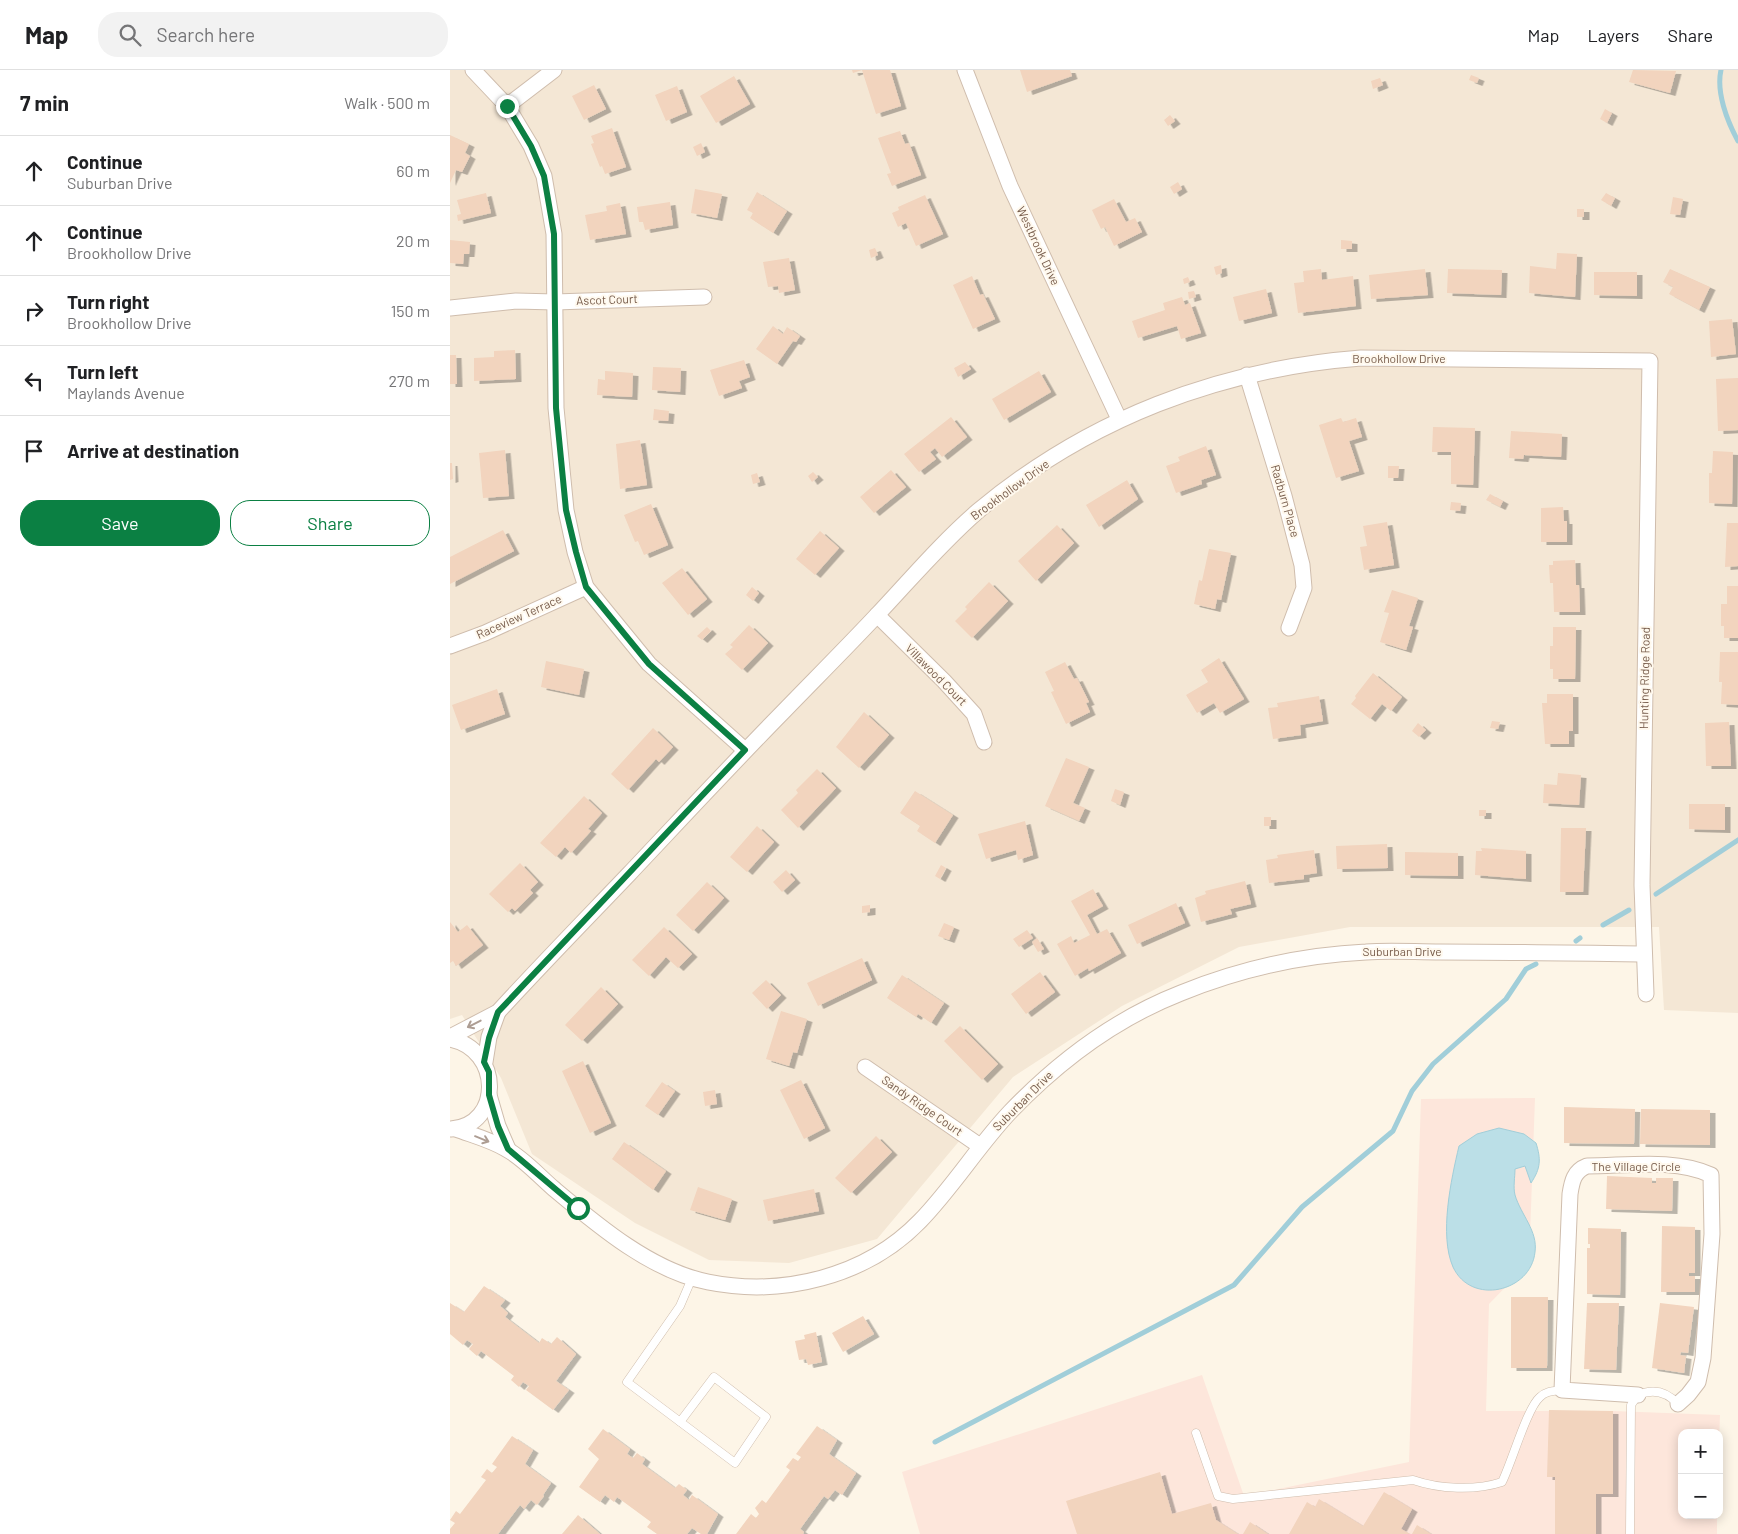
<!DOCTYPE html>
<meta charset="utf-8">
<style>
:root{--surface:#fff;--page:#f2f2f2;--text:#202124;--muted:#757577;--line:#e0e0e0;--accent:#0b8043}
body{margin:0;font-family:Barlow,sans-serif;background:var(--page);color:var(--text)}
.controls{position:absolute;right:15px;bottom:15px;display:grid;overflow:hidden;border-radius:10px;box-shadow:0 2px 12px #0003}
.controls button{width:45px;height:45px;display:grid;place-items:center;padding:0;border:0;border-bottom:1px solid var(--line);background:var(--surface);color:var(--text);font:25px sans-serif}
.stop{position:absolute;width:15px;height:15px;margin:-11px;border:4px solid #0b8043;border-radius:50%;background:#fff}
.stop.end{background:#0b8043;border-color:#fff;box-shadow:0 1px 5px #0008}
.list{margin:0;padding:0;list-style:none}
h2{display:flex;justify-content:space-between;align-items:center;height:65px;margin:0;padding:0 20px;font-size:21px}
h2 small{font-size:16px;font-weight:400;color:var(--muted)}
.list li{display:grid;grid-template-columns:32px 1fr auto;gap:15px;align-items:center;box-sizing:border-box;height:70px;padding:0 20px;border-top:1px solid var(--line)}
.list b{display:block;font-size:19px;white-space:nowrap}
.list p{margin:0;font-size:16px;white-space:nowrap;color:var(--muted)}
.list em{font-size:16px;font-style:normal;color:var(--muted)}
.actions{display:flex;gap:10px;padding:15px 20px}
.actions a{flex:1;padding:11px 0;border:1px solid var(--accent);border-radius:20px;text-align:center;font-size:18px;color:var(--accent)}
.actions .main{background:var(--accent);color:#fff}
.icon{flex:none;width:28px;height:28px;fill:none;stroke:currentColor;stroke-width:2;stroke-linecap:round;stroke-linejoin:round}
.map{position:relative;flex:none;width:1288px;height:1464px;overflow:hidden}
header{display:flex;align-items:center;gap:30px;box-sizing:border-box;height:70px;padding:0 25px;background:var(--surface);border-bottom:1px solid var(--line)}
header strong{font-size:24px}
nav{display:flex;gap:28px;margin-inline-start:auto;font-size:18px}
.search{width:350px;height:45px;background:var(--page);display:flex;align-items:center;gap:12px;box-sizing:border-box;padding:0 18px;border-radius:20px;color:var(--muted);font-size:19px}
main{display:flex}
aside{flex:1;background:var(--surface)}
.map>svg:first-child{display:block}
.residential{fill:#f4e7d5}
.commercial{fill:#fde6db}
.water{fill:#bbdfe7;stroke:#a1ced9}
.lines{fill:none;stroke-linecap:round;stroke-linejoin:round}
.stream{stroke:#a1ced9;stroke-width:5}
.building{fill:#f2d4be;filter:url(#shadow)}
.lane-casing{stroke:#cfbdad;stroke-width:9}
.street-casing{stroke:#cfbdad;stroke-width:17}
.lane{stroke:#fff;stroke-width:8}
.street{stroke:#fff;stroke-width:15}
.oneway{stroke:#ad9d93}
.route{stroke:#0b8043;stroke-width:6}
.labels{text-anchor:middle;stroke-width:4;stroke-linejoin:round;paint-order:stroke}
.street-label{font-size:12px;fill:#775c4b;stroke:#fff9ee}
</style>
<header>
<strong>Map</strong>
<div class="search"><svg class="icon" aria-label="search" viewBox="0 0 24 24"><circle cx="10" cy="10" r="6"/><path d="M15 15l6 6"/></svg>Search here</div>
<nav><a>Map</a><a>Layers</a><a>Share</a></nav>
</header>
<main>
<aside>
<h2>7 min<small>Walk · 500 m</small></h2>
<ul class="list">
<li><svg class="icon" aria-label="ahead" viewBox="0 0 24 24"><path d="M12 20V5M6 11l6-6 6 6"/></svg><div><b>Continue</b><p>Suburban Drive</p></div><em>60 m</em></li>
<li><svg class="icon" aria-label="ahead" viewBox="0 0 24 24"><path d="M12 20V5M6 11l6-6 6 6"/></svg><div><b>Continue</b><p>Brookhollow Drive</p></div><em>20 m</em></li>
<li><svg class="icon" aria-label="right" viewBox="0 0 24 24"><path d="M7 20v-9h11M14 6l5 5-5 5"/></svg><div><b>Turn right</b><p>Brookhollow Drive</p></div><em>150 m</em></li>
<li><svg class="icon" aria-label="left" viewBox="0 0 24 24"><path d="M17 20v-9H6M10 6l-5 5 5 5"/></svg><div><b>Turn left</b><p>Maylands Avenue</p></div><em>270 m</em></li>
<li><svg class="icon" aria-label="arrive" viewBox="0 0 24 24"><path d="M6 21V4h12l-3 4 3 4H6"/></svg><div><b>Arrive at destination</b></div></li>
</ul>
<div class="actions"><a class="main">Save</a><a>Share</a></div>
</aside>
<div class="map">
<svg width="1288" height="1464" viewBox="0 0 1288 1464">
<defs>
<filter id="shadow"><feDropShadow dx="5.5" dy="3" stdDeviation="0" flood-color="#0004"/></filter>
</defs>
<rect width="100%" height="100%" fill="#fdf5e7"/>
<!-- residential -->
<path class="residential" d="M0,0h1288v943l-74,-3 -5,-83h-309l-111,20 -117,59 -109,71 -136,162 -88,24 -80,-3 -74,-37 -103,-69 -31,-76 -39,-63 -12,4z"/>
<!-- commercial -->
<path class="commercial" d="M1085,1028l-6,165 -40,41 -3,107h127l107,4 -1,28v-10h-37v82h35v19h-797l-18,-62 300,-97 42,121 165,-34 12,-363z"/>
<!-- water -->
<path class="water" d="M1049,1058l25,6 12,9c5,16 5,25 -5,40l-6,-17 -10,3c0,8 -2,18 0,26 6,20 23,36 20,57 -4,40 -64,54 -82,15 -14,-32 -2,-87 6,-121l18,-12z"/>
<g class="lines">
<!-- stream -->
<g class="stream">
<path d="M1271,0c-5,22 6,51 17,71"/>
<path d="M1206,824l82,-54"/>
<path d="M1153,855l26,-15"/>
<path d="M1126,871l4,-3"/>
<path d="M485,1372l299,-157 68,-78 91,-76 19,-40 21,-27 73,-65 20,-30 10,-5"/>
</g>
</g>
<!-- building -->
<g class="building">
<path d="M402,0h38l11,36 -25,8 -14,-44 -9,3z"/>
<path d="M570,0h50l2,6 -45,16z"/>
<path d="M1183,0l43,1 -6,22 -41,-11z"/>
<path d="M1021,5l8,3 -2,5 -8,-3z"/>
<path d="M284,6l16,28 -34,19 -16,-27z"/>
<path d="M930,8l3,7 -10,4 -2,-8z"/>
<path d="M144,15l12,24 -22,11 -12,-24z"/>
<path d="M227,16l10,26 -21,9 -11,-26z"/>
<path d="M1155,39l7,4 -5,10 -7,-4z"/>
<path d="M720,45l5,6 -7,5 -4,-6z"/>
<path d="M162,58l14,39 -21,7 -3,-8 -2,1 -9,-23 3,-1 -3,-7z"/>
<path d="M450,61l5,13 4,-1 12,32 -29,11 -5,-12 4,-1 -13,-35z"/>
<path d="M0,65l19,9 -4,9 5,3 -8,16 -6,-2 -6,13z"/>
<path d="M251,73l4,9 -8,4 -4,-9z"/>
<path d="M728,112l4,7 -8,5 -4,-7z"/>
<path d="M245,119l27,5 -5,24 -26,-5z"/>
<path d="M307,122l30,19 -14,22 -23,-15 3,-5 -6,-3z"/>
<path d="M36,123l5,20 -33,8 -1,-6 4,-1 -4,-14z"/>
<path d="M1156,123l9,5 -4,8 -10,-6z"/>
<path d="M475,125l18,39 -27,12 -10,-23 -8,4 -6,-14 7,-3 -1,-3z"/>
<path d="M1223,127l10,2 -3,16 -10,-1z"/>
<path d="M664,129l12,23 9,-4 7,14 -28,14 -9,-19 -4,2 -9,-19z"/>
<path d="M220,132l3,23 -28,5 -2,-8h-4l-2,-15z"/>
<path d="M170,133l6,31 -36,6 -5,-25 22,-4 -1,-5z"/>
<rect x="1127" y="139" width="7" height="8"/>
<path d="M0,170l20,2 -1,12h-5l-1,10 -13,-1z"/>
<path d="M891,170l11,1v8h-11z"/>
<path d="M425,178l3,7 -7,3 -2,-8z"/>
<path d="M1107,183l20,1 -2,43 -46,-4 1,-27 26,3z"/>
<path d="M339,188l6,32 -16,3 -1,-7 -10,1 -5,-25z"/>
<path d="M771,195l1,8 -6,2 -2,-8z"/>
<path d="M871,199l1,11 31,-4 3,30 -58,7 -4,-30 10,-1 -1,-11z"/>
<path d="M975,199l3,26 -57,4 -2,-24z"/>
<path d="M998,199l54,1 -1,25 -54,-2z"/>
<path d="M1220,199l40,18 -11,23 -30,-16 4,-7 -10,-5z"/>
<path d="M1144,202h43v24l-43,-1z"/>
<path d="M522,206l8,19 3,-1 12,25 -22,10 -20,-44z"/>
<path d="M738,207l2,5 -6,2 -1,-5z"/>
<path d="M816,219l6,24 -33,8 -6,-24z"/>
<path d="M744,221l2,6 -7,2 -1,-7z"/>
<path d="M732,227l3,8 5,-2 11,30 -20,6 -4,-13 -39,12 -6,-17 33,-11 -2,-7z"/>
<path d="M1282,249l4,35 -25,3 -2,-36z"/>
<path d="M323,256l10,8 4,-7 13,9 -4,6 -3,-1 -16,23 -21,-15z"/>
<path d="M65,280l1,29 -42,2v-23l20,-1v-6z"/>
<path d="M0,285h6l1,29h-7z"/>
<path d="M294,290l6,17 -11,4 3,7 -23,8 -9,-26z"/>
<path d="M515,292l6,7 -13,8 -4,-9z"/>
<path d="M203,297l28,1 -1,24 -28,-2z"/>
<path d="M155,301l28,2 -1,24 -35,-2 1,-16 7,1z"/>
<path d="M589,301l12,21 -47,28 -12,-21z"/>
<path d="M1288,308v52l-20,1 -2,-52z"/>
<path d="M204,339l15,2 -1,10 -15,-1z"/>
<path d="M501,347l16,20 -25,20 -7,-9 -5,4 6,7 -17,13 -15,-18z"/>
<path d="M891,348l2,4 13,-4 6,19 -13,4 10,30 -23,7 -17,-53z"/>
<path d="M983,357l42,1 -2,57 -22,-1v-32h-19z"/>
<path d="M1061,361l51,3 -1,23 -37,-2 -1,4 -14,-1z"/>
<path d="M190,370l7,45 -27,4 -4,-45z"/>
<path d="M756,376l10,29 -15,5 1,4 -26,9 -10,-27 14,-5 -2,-4z"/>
<path d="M55,380l4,46 -26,2 -4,-45z"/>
<path d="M1263,381l20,1 -1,52 -23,-1v-30h3z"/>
<path d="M0,393h2l1,16 -3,1z"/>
<path d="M938,396h11l-1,12h-10z"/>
<path d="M441,400l15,17 -32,26 -14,-16z"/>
<path d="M363,402l5,5 -6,5 -4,-6z"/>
<path d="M307,403l3,9 -7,2 -2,-9z"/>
<path d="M677,410l11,19 -39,28 -13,-22z"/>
<path d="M1040,424l13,7 -3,6 -14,-7z"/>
<path d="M1001,432l10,1 -1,8 -10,-1z"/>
<path d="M201,434l17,41 -24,10 -6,-14 -3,1 -11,-27z"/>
<path d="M1113,437l1,14h3v21h-26v-34z"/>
<path d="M937,452l7,43 -30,5 -4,-23 7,-1 -4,-20z"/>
<path d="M1277,453h11v43l-13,1z"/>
<path d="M607,455l17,18 -38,38 -18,-20z"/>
<path d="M53,460l11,21 -64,33v-27z"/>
<path d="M370,461l19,17 -24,27 -19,-16z"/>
<path d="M759,479l22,4 -10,47 -4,-1 -2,10 -21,-5 5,-24 3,1z"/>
<path d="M1125,490l1,25h3l1,27h-26l-1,-29h-3l-1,-18h4v-4z"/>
<path d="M232,498l25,31 -19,16 -26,-32z"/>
<path d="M539,512l19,19 -36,37 -17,-17 12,-12 -2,-2z"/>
<path d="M1277,516h11v52h-14v-12h-3v-22h6z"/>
<path d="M302,517l7,6 -6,8 -7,-6z"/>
<path d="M942,520l26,8 -9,28 4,1 -7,23 -26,-8 9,-29 -5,-1z"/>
<path d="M299,555l19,18 -26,27 -17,-16 8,-7 -3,-2z"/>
<path d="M257,557l4,4 -9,9 -5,-4z"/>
<path d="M1103,557h23l-1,52h-22v-10h-3v-23h3z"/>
<path d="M1270,582h18v53l-17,-1 1,-22h-3z"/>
<path d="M769,588l25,41 -24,14 -6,-10 -17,10 -11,-18 22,-13 -7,-12z"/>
<path d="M96,591l38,8 -5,26 -38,-8z"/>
<path d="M615,592l9,17 3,-1 12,24 -3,1 4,9 -24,12 -15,-32 3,-1 -9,-19z"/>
<path d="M923,603l29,24 -11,14 -9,-7 -12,15 -19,-15 5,-6 -1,-2z"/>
<path d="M47,619l8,25 -44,16 -9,-25z"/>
<path d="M1097,624h26v37h-4v13h-24l-3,-41h5z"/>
<path d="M869,626l4,25 -23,4 1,10 -28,4 -5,-31 10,-1 -1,-4z"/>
<path d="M414,642l25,23 -30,33 -23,-21z"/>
<path d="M1042,651l8,1 -2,7 -8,-1z"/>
<path d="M1279,652l2,44h-25l-1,-43z"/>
<path d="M968,653l8,7 -7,7 -7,-6z"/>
<path d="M203,658l20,19 -14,15 -3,-3 -28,31 -17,-16z"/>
<path d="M616,688l23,9 -16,36 12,5 -6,13 -34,-15z"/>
<path d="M367,699l19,19 -38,40 -17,-18 17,-17 -2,-3z"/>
<path d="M1108,703l23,2 -2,30 -36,-2 1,-19 13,1z"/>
<path d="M665,719l9,3 -4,13 -9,-4z"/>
<path d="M465,721l38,24 -18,28 -18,-12 3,-5 -20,-13z"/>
<path d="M134,726l18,17 -14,16 3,2 -20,22 -6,-6 -9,10 -16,-14z"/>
<path d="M1239,734h36v26l-36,-1z"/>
<rect x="1029" y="740" width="7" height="6"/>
<rect x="814" y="747" width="7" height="9"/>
<path d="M575,751l8,34 -15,5 -2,-10 -30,9 -8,-25z"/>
<path d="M307,756l17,16 -27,30 -17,-15z"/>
<path d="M1111,758h25l-3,64h-23z"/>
<path d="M937,774l1,24 -51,1 -1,-23z"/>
<path d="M1031,778l45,3v28l-51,-4 1,-24h6z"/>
<path d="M864,780l3,23 -13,2v4l-35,4 -3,-23 12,-2 -1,-3z"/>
<path d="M955,782l53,1v23l-53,-1z"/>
<path d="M70,793l18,19 -8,8 3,3 -18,18 -3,-3 -4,4 -19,-18z"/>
<path d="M491,795l5,3 -6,11 -5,-3z"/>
<path d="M336,800l9,10 -13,12 -9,-10z"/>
<path d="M795,811l6,23 -21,5 2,5 -31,8 -6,-24 11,-4 -1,-3z"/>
<path d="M257,812l17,16 -31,33 -17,-16z"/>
<path d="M643,819l10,17 -16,9 10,19 10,-5 14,24 -32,18 -1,-3 -13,8 -18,-32 14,-8 3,7 16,-8 -19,-34z"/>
<path d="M726,833l9,20 -48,21 -9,-19z"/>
<path d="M420,835v7l-8,1v-7z"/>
<path d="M0,852l8,10 9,-7 16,20 -27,21 -3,-5 -3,2z"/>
<path d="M494,853l10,4 -5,13 -11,-4z"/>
<path d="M214,857l28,27 -14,14 -12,-11 -17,19 -17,-16z"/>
<path d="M577,860l6,8 -14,9 -6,-8z"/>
<path d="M587,868l7,11 -6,3 -6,-10z"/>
<path d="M412,888l10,22 -54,26 -11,-23z"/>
<path d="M590,902l15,20 -29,22 -15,-20z"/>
<path d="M452,905l42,28 -13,20 -13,-9 -2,3 -29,-19z"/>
<path d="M316,910l15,15 -14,14 -15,-16z"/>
<path d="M151,917l17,17 -36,37 -17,-16z"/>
<path d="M331,941l26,8 -10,34 -4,-1 -4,14 -23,-7z"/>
<path d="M510,956l38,38 -16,16 -38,-39z"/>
<path d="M133,991l28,62 -21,10 -28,-62z"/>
<path d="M351,1010l24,48 -21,11 -24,-49z"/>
<path d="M212,1012l13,9 -17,24 -13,-9z"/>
<path d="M265,1020l2,14 -12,2 -2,-14z"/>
<path d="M1114,1037l71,2 -1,35 -70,-1z"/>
<path d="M1191,1039l69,1v35l-70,-1z"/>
<path d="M426,1066l16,16 -41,41 -16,-15z"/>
<path d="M174,1072l42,29 -13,19 -41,-31z"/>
<path d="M1157,1106l45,2v5h4v-5h17l-1,33 -66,-2z"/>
<path d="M248,1117l34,12 -7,21 -35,-10z"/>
<path d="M364,1119l5,22 -51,10 -5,-21z"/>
<path d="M1212,1156l33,1v46h-6v3h6v16h-34z"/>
<path d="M1138,1158l33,1 -1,66 -33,-1v-46h3v-4h-2z"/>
<path d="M34,1216l21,14 -5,6 8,7 -3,4 34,26 3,-5 9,6 6,-7 19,17 -20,27 13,9 -16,20 -27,-20 3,-4 -6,-4 -4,5 -8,-7 3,-4 -33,-25 -4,5 -8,-7 4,-5 -6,-4 -4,5 -13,-11v-31l14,9z"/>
<path d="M1061,1227h37l-1,71h-36z"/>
<path d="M1137,1233h32l-3,67 -32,-1z"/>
<path d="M1210,1233l34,4 -6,46 -7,-1 -1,3 6,1 -2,17 -32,-5z"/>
<path d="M413,1246l11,18 -31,18 -11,-19z"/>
<path d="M366,1262l6,30 -14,3 -2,-6 -7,1 -4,-19 10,-2 -1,-4z"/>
<path d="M1099,1340l64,1v83h-17v40h-41v-57h-8z"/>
<path d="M367,1356l20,14 -8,14 27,19 -14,22 -7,-5 -7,9 -4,-3 -24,33 4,3 -1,2h-67l15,-20 5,4 3,-4 -4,-6 7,-8 4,3 24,-33 -4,-3 7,-9 5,3 3,-4 -5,-3z"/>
<path d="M153,1359l27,20 -3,5 6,4 4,-5 8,6 -3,5 33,24 4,-4 8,6 -4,5 6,5 3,-5 26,19 -11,20h-6l-9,-6 -5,6h-30l-10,-7 4,-5 -34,-25 -3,5 -9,-7 -5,7 -21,-15 20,-28 -11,-10z"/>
<path d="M62,1366l21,14 -8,14 26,19 -8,12 1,1 -7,9 -6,-5 -7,9 -4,-4 -22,29h-48v-5l5,-6 -5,-3 6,-9 4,3 26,-34 -5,-3 6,-8 5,4 5,-6 -5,-3z"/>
<path d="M710,1402l12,42 39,-11 5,17 22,14h-161l-11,-33z"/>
<path d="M934,1422l28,17 -11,20 9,5h-121l18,-32 8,5 4,-8 44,27z"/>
<path d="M128,1445l22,19h-38z"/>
<path d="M800,1452l18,12h-25z"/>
<path d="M967,1455l14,9h-19z"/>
</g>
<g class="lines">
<defs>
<g id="lane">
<path d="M230,1352l34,-45 52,40 -31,46 -108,-81 53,-76 12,-28"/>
<path d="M746,1363l22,63 15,3 180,-19c26,9 62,11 89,2 10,-20 25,-74 38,-85 6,-6 14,-6 22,-7"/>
<path d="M1180,1464l1,-129 7,-10c16,-7 29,-3 40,9"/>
</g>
<g id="street">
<path d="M23,0l34,36 24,40 13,30 10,58 2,174 10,102 9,42 11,35 63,77 96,86"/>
<path d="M515,0l45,116 109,233"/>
<path d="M57,36l47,-36"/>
<path d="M0,238l66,-7 39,1 149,-5"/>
<path d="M797,305l37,121 18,69 2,23 -15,40"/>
<path d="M427,545l67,66 30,33 10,28"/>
<path d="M0,576l35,-13 101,-46"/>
<path d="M0,967l48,-25c43,-47 87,-92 131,-138 51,-54 102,-109 154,-162 31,-32 63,-64 94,-97 33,-35 64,-72 101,-104 110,-92 241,-142 383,-153l289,3 -8,524 4,109"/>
<path d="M0,969c52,10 53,86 1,90"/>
<path d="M35,992l4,-25 9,-25"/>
<path d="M415,997l115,79"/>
<path d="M39,1025l9,31 10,23"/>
<path d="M6,1059c16,6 35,11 50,20 17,9 32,26 47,39 43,36 98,83 155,94 74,15 158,-5 212,-61 33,-34 58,-75 90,-109 48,-50 107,-94 171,-119 59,-24 122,-38 185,-41 24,-2 49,0 74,0 68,0 135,1 203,2"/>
<path d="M1188,1325l-76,-5 8,-196c2,-13 4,-23 17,-28 39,0 88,-8 124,9l1,59 -9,124 -5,24 -10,13 -10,9"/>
</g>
</defs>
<!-- lane casing -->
<use href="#lane" class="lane-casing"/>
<!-- street casing -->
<use href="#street" class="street-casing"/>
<!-- lane -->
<use href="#lane" class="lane"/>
<!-- street -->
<use href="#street" class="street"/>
</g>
<!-- one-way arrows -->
<defs><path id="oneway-shaft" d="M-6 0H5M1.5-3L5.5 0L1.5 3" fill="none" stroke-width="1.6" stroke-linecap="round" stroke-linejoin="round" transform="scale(1.25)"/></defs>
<g class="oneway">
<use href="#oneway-shaft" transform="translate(24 954) rotate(153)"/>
<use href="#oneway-shaft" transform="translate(32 1069) rotate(22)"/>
</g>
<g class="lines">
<!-- route -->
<path class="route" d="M57,36l24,40 13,30 10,58 2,174 10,102 10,42 10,35 63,77 96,86 -247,262 -9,26 -5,24 5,10v23l9,31 10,23 70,59"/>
</g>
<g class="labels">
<!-- street labels -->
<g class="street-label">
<text transform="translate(588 176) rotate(65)" y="4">Westbrook Drive</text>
<text transform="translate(157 230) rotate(-2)" y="4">Ascot Court</text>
<text x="949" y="293">Brookhollow Drive</text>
<text transform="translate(560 420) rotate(-36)" y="4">Brookhollow Drive</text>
<text transform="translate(835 431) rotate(74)" y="4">Radburn Place</text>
<text transform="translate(69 547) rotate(-24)" y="4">Raceview Terrace</text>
<text transform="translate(486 605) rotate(45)" y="4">Villawood Court</text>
<text transform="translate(1195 608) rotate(-89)" y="4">Hunting Ridge Road</text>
<text x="952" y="886">Suburban Drive</text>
<text transform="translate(573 1031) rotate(-45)" y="4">Suburban Drive</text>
<text transform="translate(472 1036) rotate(35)" y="4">Sandy Ridge Court</text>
<text x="1186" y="1101">The Village Circle</text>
</g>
</g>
</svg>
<div class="controls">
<button>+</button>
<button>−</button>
</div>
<div class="stop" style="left:128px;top:1138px"></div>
<div class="stop end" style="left:57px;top:36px"></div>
</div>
</main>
